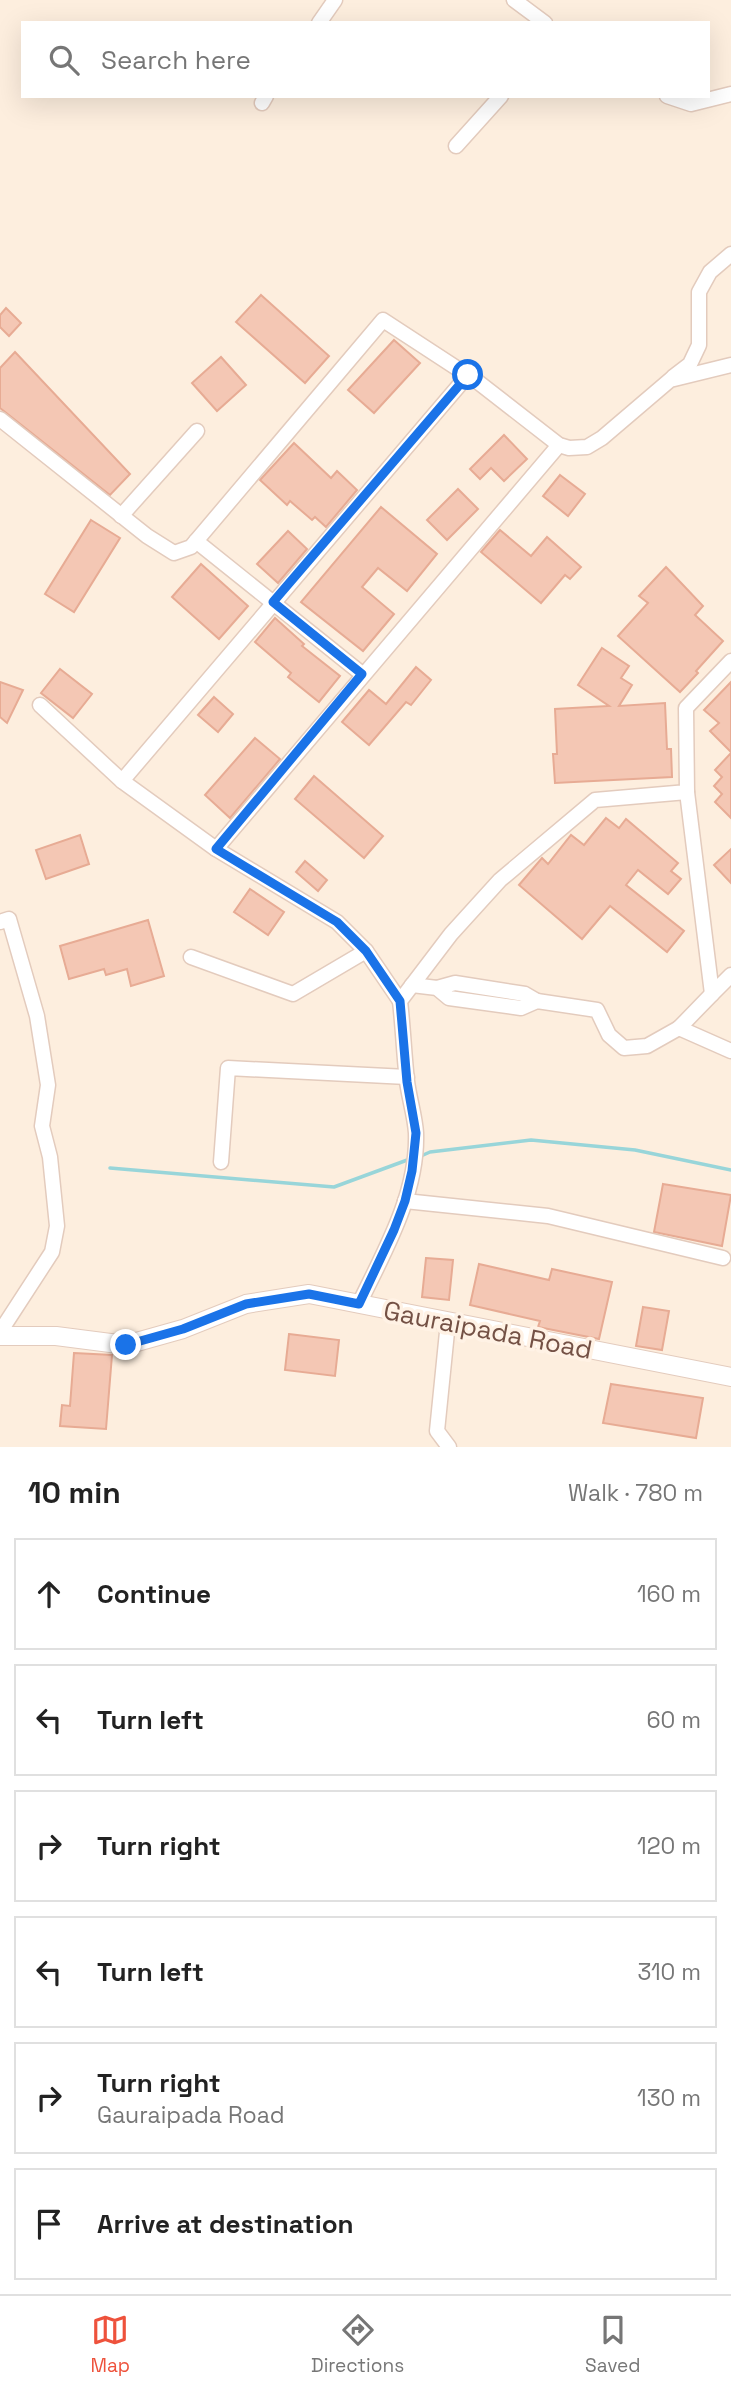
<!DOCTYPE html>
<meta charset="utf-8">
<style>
:root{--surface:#fff;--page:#f2f2f2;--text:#222;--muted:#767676;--line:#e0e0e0;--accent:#ee523c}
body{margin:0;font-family:"Space Grotesk",sans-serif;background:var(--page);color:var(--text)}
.stop{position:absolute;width:21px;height:21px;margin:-16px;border:5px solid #1a73e8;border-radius:50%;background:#fff}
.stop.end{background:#1a73e8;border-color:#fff;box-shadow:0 2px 7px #0008}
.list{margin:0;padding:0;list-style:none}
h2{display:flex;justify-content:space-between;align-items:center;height:91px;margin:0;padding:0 28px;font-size:30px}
h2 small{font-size:23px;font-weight:400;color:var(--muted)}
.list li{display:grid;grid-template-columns:46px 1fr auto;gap:21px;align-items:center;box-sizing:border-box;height:112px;margin:0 14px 14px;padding:0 14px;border:2px solid var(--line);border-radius:0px}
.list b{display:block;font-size:26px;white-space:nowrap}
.list p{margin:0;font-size:23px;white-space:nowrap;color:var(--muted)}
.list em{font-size:23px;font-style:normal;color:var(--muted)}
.icon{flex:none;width:38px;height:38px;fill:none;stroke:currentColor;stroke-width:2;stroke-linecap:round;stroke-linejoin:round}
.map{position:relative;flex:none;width:731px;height:1447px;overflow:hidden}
.search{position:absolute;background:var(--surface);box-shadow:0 7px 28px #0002;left:21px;right:21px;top:21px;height:77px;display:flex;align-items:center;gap:18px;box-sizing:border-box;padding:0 24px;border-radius:0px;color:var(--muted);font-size:26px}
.sheet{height:847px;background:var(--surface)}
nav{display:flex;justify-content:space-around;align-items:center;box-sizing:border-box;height:98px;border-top:2px solid var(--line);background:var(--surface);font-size:19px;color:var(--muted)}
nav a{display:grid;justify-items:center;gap:4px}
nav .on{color:var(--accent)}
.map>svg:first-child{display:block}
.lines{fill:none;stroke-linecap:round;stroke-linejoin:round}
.stream{stroke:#98d5d9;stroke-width:3.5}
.building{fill:#f4c7b4;stroke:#e7ab94;stroke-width:2}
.minor-casing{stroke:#e3cbbd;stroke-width:17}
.tertiary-casing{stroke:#e3cbbd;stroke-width:20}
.minor{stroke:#fff;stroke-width:14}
.tertiary{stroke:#fff;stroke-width:18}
.route{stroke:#1a73e8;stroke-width:9}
.labels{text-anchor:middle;stroke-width:7;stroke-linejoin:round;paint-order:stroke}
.street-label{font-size:26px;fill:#745145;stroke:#fff2e5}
</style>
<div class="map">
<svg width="731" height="1447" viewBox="0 0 731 1447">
<rect width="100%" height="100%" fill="#fdeede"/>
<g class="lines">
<!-- stream -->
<g class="stream">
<path d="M421,1156l9,-4 101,-12 104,10 96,20"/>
<path d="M110,1168l224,19 76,-28"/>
</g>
</g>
<!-- building -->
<g class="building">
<path d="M261,295l68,61 -24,27 -69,-61z"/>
<path d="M6,308l15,15 -12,13 -9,-9v-12z"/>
<path d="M394,340l26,23 -46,50 -26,-23z"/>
<path d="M15,352l115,122 -20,21 -110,-87v-40z"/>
<path d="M221,357l25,28 -29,26 -25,-28z"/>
<path d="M504,435l23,24 -23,22 -13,-13 -11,11 -10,-10z"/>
<path d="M294,443l37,35 6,-7 20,19 -31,37 -11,-10 -3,3 -22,-19 -3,4 -27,-25z"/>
<path d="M560,475l25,19 -17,22 -25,-20z"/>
<path d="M458,489l20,20 -31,31 -20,-20z"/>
<path d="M381,507l56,47 -30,37 -29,-23 -16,19 32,27 -31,37 -62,-49z"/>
<path d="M91,520l29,18 -46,74 -29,-18z"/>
<path d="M500,530l31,26 16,-19 34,30 -11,12 -5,-4 -24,28 -60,-51z"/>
<path d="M288,531l19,18 -29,34 -21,-19z"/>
<path d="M201,564l47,42 -29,33 -47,-42z"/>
<path d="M666,567l37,39 -8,9 28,26 -27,30 2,2 -18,19 -62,-56 30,-33 -9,-7z"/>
<path d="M275,618l29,26 -2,2 38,30 -21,26 -31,-25 3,-4 -36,-31z"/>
<path d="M602,648l27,18 -8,12 11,7 -13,21 46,-3 2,46h4l1,28 -117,6 -2,-29h4l-2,-45 54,-3 -31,-21z"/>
<path d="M416,667l15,13 -20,25 -5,-3 -37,43 -27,-23 27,-32 17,14z"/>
<path d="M60,669l32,25 -19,24 -32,-25z"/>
<path d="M0,682l23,8 -16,33 -7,-6z"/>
<path d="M731,682v70l-21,-21 9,-8 -15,-13z"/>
<path d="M214,697l19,17 -15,18 -20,-17z"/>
<path d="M255,738l25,21 -50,59 -25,-23z"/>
<path d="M731,753v65l-16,-16 7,-8 -8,-8 8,-9 -7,-7z"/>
<path d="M314,776l69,60 -19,22 -69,-59z"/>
<path d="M606,818l13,10 7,-9 52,44 -7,8 10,8 -13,15 -30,-24 -12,15 58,46 -17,21 -57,-46 -28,33 -63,-54 23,-27 6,6 23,-29 13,10z"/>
<path d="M80,835l9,29 -43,15 -10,-29z"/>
<path d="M731,849v34l-17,-18z"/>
<path d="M305,861l22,19 -9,11 -22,-19z"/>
<path d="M250,889l34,23 -16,23 -34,-23z"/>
<path d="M148,920l16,56 -33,10 -4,-17 -21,6 -2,-6 -35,10 -9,-33z"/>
<path d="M663,1184l68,11 -9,51 -68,-14z"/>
<path d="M426,1258l27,2 -4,40 -27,-3z"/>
<path d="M479,1264l70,16 3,-11 60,13 -13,57 -61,-12 2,-6 -70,-16z"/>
<path d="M643,1307l26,4 -7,39 -26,-4z"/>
<path d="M289,1334l50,6 -4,36 -50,-6z"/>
<path d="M74,1353l38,2 -6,74 -46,-3 2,-21 8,1z"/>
<path d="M611,1384l92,14 -7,40 -93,-15z"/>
</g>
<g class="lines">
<defs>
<g id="minor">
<path d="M514,0l31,23"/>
<path d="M319,23l16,-23"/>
<path d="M667,96l24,8 40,-10"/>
<path d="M262,103l4,-7"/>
<path d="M456,146l45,-50"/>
<path d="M673,377l17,-13 9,-19v-53l11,-20 21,-18"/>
<path d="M0,419l147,117 27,17 17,-6 192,-227 95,62 81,63 10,3 18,-1 15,-9 68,-58 61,-15"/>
<path d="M121,516l76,-85"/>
<path d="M196,541l166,133"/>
<path d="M40,705l82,76"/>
<path d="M687,792l25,202 19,-19"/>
<path d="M216,849l343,-404"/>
<path d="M0,922l9,-3 28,97 11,69 -6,41 8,31 7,69 -5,26 -52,80"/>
<path d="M191,957l102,37 73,-43"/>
<path d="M412,985l25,3 12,10 72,10 16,-7 60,9 12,25 15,13 23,-2 32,-18 52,23"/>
<path d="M437,988l18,-5 70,11 12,7"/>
<path d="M400,1001l-34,-50 -29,-29 -121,-73 -94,-68 346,-406"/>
<path d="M679,1028l33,-34"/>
<path d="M221,1162l7,-94 179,9"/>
<path d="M405,1201l143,15 175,42"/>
<path d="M359,1304c25,-52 59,-110 57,-171 -1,-17 -7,-35 -9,-52 -3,-27 -4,-54 -7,-80l51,-67 49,-54 95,-80 92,-8 -1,-84 45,-47"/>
<path d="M448,1322l-11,109 12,16"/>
</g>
<path id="tertiary" d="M0,1336h56l70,9 57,-16 63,-25 63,-10 422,83"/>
</defs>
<!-- minor casing -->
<use href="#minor" class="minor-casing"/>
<!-- tertiary casing -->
<use href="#tertiary" class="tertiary-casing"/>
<!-- minor -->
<use href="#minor" class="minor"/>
<!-- tertiary -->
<use href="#tertiary" class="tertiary"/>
</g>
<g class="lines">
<!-- route -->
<path class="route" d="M126,1345l57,-16 63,-25 63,-10 50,10 35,-74 11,-29 7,-30 4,-38 -9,-51 -7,-81 -34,-50 -29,-29 -121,-73 146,-175 -89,-72 195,-227"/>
</g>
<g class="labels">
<!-- street labels -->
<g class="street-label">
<text transform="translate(488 1330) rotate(11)" y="9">Gauraipada Road</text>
</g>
</g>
</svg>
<div class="stop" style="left:468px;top:375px"></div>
<div class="stop end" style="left:126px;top:1345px"></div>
<div class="search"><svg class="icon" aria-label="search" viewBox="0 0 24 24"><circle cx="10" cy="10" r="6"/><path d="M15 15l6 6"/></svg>Search here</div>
</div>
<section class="sheet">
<h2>10 min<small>Walk · 780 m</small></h2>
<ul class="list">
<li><svg class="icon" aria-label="ahead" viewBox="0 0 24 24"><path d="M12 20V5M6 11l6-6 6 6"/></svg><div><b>Continue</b></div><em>160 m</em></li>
<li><svg class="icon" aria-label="left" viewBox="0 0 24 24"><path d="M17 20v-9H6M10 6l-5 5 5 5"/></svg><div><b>Turn left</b></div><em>60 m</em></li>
<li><svg class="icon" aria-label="right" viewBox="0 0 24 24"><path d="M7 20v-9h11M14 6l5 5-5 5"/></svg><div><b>Turn right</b></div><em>120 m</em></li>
<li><svg class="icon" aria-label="left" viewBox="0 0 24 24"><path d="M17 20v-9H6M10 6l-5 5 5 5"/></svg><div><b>Turn left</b></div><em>310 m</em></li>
<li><svg class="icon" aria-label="right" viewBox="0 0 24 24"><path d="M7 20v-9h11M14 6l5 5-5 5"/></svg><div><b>Turn right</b><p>Gauraipada Road</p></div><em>130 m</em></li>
<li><svg class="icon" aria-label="arrive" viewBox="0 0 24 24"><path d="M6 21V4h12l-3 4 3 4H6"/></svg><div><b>Arrive at destination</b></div></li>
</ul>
</section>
<nav>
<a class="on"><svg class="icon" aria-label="map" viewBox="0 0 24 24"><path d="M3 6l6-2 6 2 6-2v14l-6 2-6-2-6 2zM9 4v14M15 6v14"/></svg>Map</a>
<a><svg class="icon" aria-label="directions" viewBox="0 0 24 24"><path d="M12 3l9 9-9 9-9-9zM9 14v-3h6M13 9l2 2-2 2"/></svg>Directions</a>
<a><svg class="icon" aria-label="saved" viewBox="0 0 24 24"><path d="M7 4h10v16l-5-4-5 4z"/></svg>Saved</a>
</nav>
